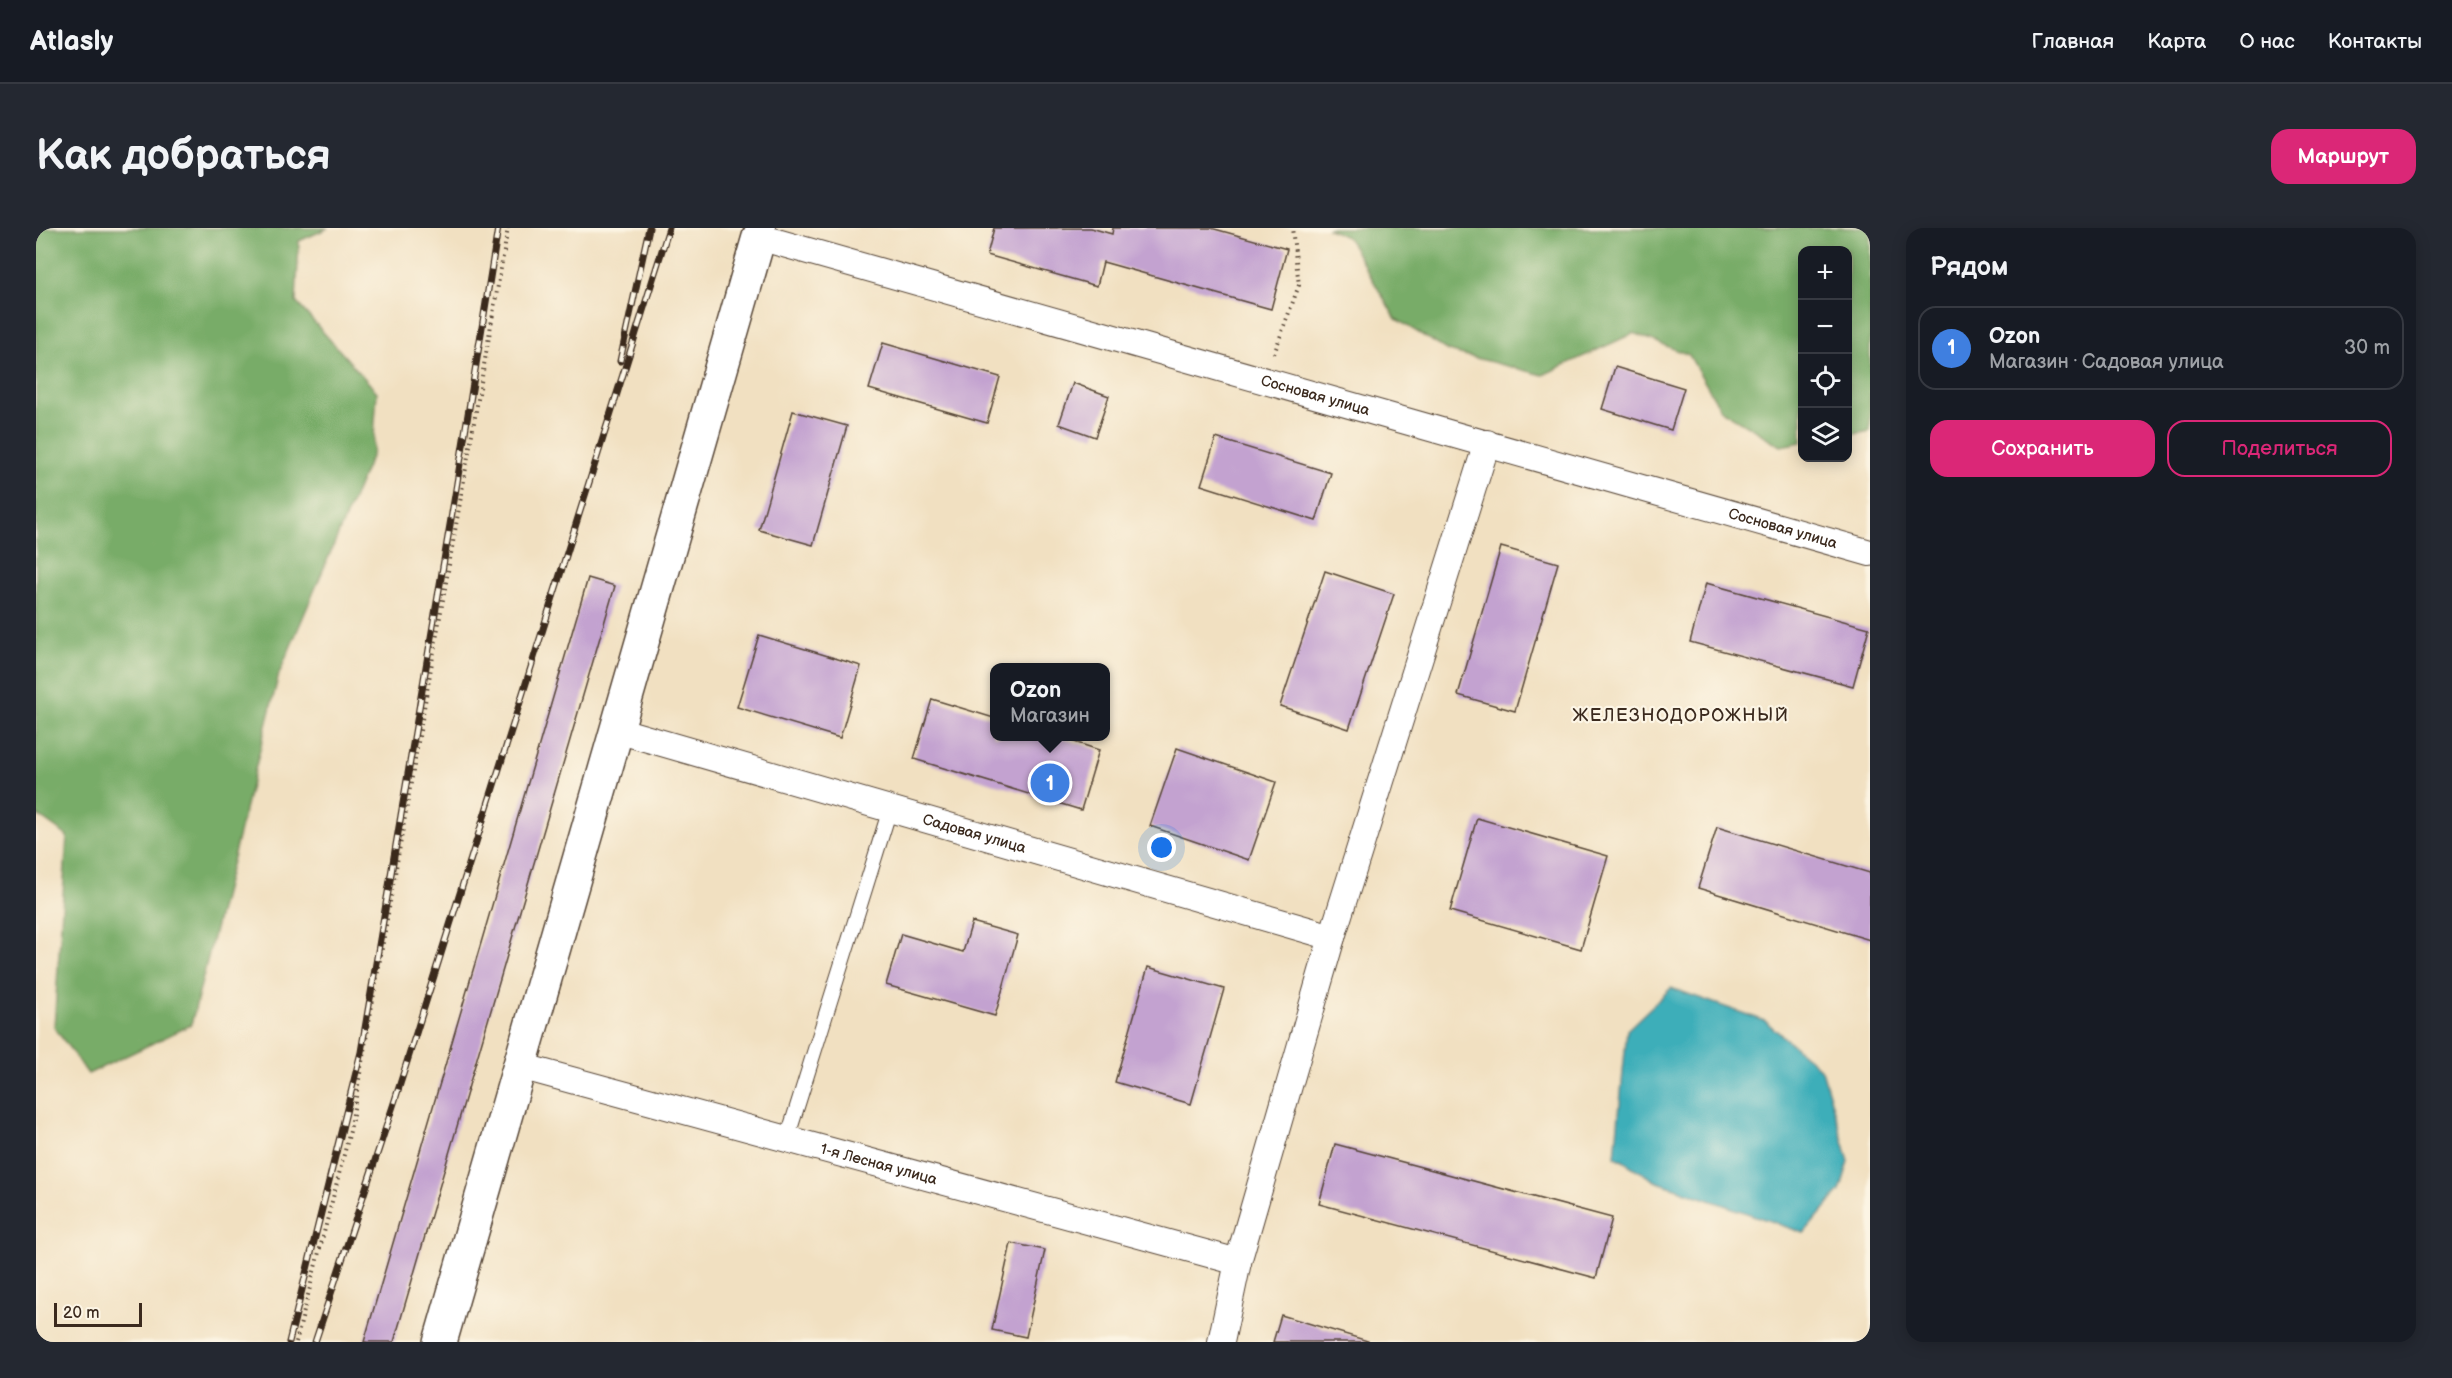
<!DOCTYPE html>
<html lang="ru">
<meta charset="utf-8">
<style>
:root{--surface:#171b24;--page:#242831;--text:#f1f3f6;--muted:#9ea1a6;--line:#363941;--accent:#db2777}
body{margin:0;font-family:"Balsamiq Sans",sans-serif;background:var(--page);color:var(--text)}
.controls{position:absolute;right:18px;top:18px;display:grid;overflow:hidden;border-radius:12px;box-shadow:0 3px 15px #0003}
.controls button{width:54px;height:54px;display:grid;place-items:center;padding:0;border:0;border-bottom:2px solid var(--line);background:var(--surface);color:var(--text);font:30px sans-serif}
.scale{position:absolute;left:18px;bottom:15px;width:88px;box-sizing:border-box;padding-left:6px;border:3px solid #3b2a1e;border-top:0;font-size:16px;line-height:21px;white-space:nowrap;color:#3b2a1e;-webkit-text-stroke:4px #fcf5e5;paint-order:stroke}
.you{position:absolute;left:1126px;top:620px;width:21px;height:21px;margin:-15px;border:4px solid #fff;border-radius:50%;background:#1a73e8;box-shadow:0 0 0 9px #1a73e833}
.badge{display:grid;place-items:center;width:39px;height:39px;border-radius:50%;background:var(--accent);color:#fff;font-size:20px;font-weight:700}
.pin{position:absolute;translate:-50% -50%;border:3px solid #fff;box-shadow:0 2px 6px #0006}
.popup{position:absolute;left:954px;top:435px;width:120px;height:78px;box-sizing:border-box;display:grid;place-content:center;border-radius:12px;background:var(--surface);filter:drop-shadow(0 2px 4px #0005);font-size:20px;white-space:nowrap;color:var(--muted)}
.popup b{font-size:22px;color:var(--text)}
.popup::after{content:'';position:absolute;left:50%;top:100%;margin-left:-12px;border:12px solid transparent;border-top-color:var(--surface)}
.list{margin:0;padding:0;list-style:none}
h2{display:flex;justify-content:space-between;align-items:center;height:78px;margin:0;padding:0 24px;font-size:26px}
h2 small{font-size:20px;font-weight:400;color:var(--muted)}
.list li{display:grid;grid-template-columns:39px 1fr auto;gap:18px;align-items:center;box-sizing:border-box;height:84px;margin:0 12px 12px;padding:0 12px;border:2px solid var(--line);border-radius:18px}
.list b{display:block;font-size:22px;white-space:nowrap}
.list p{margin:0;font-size:20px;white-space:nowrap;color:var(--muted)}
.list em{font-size:20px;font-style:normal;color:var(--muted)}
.actions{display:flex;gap:12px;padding:18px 24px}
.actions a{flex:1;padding:14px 0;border:2px solid var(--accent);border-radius:18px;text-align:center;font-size:21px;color:var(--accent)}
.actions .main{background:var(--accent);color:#fff}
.icon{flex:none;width:33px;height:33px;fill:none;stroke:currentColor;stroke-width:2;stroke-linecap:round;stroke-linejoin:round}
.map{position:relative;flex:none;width:1834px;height:1114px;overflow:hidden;border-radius:18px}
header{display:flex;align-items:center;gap:36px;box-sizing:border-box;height:84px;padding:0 30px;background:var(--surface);border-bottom:2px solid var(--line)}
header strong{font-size:28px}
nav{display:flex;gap:33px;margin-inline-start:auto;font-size:21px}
.intro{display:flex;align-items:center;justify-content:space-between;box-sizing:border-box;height:144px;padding:0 36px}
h1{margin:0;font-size:42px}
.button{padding:15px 27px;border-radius:18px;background:var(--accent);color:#fff;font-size:21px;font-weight:700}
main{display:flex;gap:36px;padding:0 36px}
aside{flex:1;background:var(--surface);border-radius:18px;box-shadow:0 3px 15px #0003}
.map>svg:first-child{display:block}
.forest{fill:#78ac68;stroke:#5a6b43;stroke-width:1.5}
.water{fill:#3eaeb9;stroke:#3c6c6c;stroke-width:1.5}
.building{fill:#c3a2d0}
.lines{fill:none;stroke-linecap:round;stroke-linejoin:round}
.lane-casing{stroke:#564536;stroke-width:16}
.street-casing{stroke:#564536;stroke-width:28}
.secondary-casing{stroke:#564536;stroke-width:36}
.path{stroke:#564536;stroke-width:4;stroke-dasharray:1.5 4.5;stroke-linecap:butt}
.lane{stroke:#fff;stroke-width:14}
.street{stroke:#fff;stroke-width:26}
.secondary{stroke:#fff;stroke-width:33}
.rail-casing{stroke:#3b2a1e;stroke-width:7}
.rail{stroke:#fcf5e5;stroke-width:4.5;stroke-dasharray:14;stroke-linecap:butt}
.labels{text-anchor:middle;stroke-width:4.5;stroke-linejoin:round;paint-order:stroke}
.street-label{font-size:15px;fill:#3b2a1e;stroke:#fcf5e5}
.quarter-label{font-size:18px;letter-spacing:1.5px;fill:#3b2a1e;stroke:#fcf5e5}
</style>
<header>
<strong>Atlasly</strong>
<nav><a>Главная</a><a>Карта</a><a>О нас</a><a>Контакты</a></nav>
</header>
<div class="intro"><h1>Как добраться</h1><a class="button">Маршрут</a></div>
<main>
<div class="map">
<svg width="1834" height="1114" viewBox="0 0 1834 1114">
<rect width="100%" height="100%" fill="#fcf5e5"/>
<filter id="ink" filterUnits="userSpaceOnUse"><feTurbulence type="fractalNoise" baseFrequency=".0167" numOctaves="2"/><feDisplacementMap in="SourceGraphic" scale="12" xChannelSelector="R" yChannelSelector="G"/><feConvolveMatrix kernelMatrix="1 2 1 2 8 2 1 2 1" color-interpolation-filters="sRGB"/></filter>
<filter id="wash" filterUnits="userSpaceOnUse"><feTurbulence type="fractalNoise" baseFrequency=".008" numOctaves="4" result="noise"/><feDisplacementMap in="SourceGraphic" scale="24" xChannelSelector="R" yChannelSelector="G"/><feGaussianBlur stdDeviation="1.35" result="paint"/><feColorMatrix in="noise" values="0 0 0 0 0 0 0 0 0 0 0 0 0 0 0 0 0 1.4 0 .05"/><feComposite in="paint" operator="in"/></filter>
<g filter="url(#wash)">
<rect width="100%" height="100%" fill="#f1e0c1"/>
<!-- forest -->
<g class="forest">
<path d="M0,0h292l-29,13 -3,61 81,90 -4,60 -94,222 -88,351 -103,49 -34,-47 13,-191 -31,-22z"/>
<path d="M1291,0h543v203l-22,4v-185h-46v192l-21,4 -60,-36 -32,-55 -55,-22 -91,42 -95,-24 -52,-32 -48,-81z"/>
</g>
<!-- water -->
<path class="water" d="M1635,760l94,33 57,49 27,91 -9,30 -36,42 -149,-52 -40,-25 12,-126z"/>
<g id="blocks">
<!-- building -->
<g class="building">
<path d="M958,0h97l21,6 1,-6h98l76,21 -16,60 -168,-47 -6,24 -110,-31z"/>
<path d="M847,115l117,34 -13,46 -118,-34z"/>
<path d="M1579,139l69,21 -13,42 -69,-21z"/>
<path d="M1037,155l36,13 -14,41 -36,-13z"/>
<path d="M757,183l54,15 -34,119 -54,-15z"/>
<path d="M1180,210l115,35 -15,48 -115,-36z"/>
<path d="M1465,319l57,16 -43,148 -57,-16z"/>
<path d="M1289,343l69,23 -45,135 -69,-23z"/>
<path d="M552,350l27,8 -221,756h-30z"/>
<path d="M1670,355l163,45 -16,58 -163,-44z"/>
<path d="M723,407l102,31 -21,72 -103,-31z"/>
<path d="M896,471l62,19v18h62l43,14 -18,60 -167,-51z"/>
<path d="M1141,520l99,34 -27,78 -99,-34z"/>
<path d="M1441,590l131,38 -27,93 -131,-38z"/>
<path d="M1681,599l153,46v67l-172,-52z"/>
<path d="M936,694l46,13 -23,81 -109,-31 15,-51 62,18z"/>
<path d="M1112,739l76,22 -33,115 -76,-22z"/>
<path d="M1299,916l277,74 -16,60 -277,-74z"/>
<path d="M975,1015l34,7 -19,87 -34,-7z"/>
<path d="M1245,1087l87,26 -1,1h-94z"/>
</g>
</g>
</g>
<g filter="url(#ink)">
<use href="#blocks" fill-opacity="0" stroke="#564536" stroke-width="1.5"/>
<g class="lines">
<defs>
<path id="lane" d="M751,911l103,-330"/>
<g id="street">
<path id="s1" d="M726,0l-3,9 1111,316"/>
<path id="s2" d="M581,502l715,207"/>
<path id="s3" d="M484,838l718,196"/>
<path d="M1185,1114l17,-80 94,-325 155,-494"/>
</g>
<path id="secondary" d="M404,1114l319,-1105"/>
</defs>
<!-- lane casing -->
<use href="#lane" class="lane-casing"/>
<!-- street casing -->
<use href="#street" class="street-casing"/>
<!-- secondary casing -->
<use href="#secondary" class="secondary-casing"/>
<!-- path -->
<g class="path">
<path d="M1238,126l25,-69 -7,-57"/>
<path d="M260,1114l54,-211 158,-903"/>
</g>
<!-- lane -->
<use href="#lane" class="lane"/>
<!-- street -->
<use href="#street" class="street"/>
<!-- secondary -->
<use href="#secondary" class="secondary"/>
<defs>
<g id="rail">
<path d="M584,133l29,-133"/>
<path d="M253,1114l72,-290 93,-551 44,-273"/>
<path d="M279,1114l80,-242 274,-872"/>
</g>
</defs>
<!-- rail casing -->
<use href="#rail" class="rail-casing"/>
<!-- rail -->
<use href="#rail" class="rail"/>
</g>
</g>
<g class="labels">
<!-- street labels -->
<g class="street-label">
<text dy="5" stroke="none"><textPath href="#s1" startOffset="588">Сосновая улица</textPath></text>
<text dy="5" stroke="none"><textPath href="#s1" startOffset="1074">Сосновая улица</textPath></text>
<text dy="5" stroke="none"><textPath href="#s2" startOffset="372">Садовая улица</textPath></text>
<text dy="5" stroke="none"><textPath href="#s3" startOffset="372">1-я Лесная улица</textPath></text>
</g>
<!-- quarter labels -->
<g class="quarter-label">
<text x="1645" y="493">ЖЕЛЕЗНОДОРОЖНЫЙ</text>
</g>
</g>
</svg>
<div class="controls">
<button>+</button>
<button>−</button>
<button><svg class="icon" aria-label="locate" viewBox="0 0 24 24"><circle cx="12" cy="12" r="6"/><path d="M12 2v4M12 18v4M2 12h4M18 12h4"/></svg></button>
<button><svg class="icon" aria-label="layers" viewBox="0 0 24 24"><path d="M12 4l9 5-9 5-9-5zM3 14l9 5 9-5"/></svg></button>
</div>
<div class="scale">20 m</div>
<div class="you"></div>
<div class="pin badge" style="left:1014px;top:555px;background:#3f7fe0">1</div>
<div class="popup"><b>Ozon</b>Магазин</div>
</div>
<aside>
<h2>Рядом<small></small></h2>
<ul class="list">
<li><span class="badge" style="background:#3f7fe0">1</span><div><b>Ozon</b><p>Магазин · Садовая улица</p></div><em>30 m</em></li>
</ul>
<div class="actions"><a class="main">Сохранить</a><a>Поделиться</a></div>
</aside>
</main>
